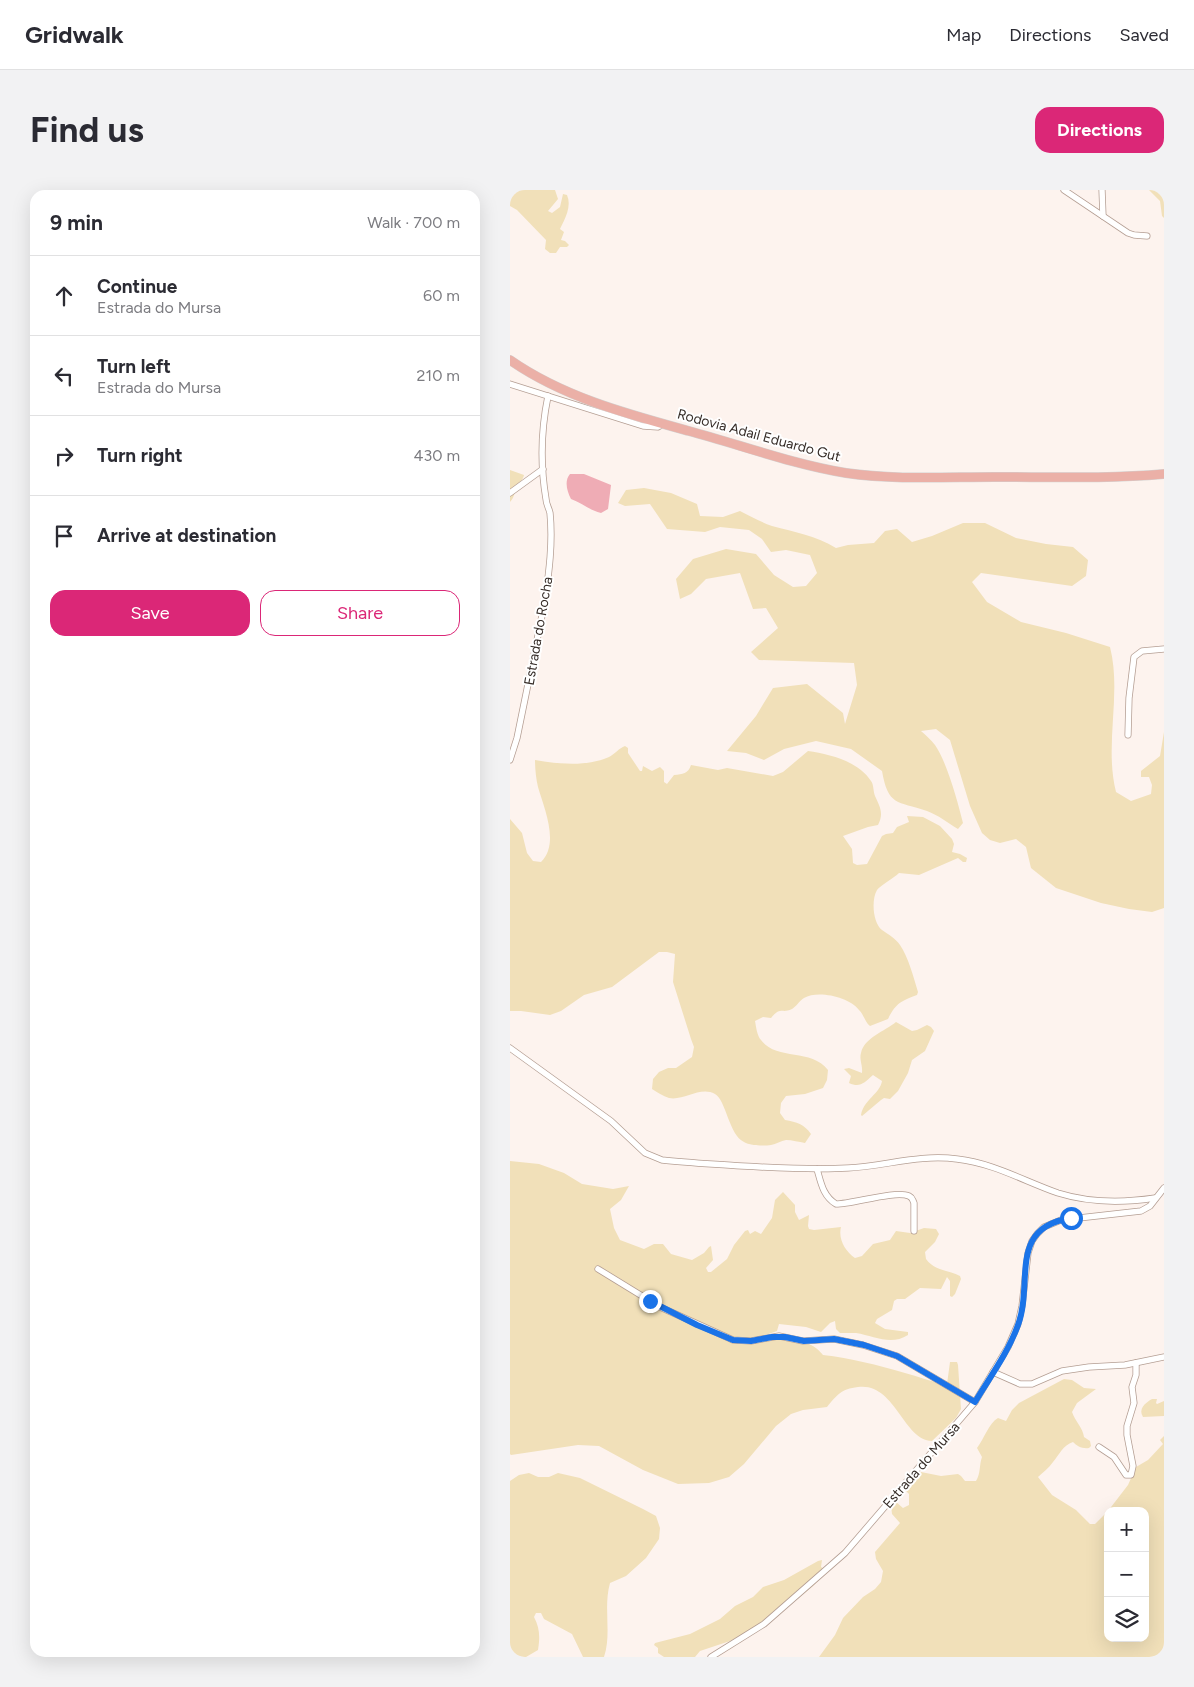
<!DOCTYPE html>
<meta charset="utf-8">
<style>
:root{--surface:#fff;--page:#f2f2f3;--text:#2b2b33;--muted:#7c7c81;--line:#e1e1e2;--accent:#db2777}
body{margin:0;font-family:Figtree,sans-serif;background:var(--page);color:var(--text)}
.controls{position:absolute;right:15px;bottom:15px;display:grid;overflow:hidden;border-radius:10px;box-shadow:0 5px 20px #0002}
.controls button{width:45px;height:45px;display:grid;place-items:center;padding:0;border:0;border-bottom:1px solid var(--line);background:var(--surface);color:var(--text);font:25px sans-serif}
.stop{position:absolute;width:15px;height:15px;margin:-11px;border:4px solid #1a73e8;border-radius:50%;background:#fff}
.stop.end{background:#1a73e8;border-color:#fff;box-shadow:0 1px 5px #0008}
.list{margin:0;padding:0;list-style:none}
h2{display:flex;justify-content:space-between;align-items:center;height:65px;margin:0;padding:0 20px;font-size:21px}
h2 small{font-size:16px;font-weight:400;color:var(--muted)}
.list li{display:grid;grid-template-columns:32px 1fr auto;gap:15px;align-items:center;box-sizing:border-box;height:80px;padding:0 20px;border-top:1px solid var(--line)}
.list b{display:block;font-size:19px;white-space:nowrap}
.list p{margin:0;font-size:16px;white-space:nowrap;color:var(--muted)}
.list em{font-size:16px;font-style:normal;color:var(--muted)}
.actions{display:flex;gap:10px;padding:15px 20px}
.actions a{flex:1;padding:11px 0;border:1px solid var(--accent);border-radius:15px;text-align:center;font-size:18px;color:var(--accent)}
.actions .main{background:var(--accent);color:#fff}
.icon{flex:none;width:28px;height:28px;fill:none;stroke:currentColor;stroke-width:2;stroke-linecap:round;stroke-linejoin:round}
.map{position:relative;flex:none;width:654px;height:1467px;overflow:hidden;border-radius:15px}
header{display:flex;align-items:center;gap:30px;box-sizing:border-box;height:70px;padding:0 25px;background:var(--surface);border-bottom:1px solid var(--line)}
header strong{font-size:24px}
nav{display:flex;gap:28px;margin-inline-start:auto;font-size:18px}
.intro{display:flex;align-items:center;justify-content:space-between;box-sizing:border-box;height:120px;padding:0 30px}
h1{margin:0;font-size:35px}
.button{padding:12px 22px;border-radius:15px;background:var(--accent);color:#fff;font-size:18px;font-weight:700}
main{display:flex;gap:30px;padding:0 30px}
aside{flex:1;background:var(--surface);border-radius:15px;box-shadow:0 5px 20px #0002}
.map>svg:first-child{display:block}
.green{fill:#f1e0b9}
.water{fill:#efacb5}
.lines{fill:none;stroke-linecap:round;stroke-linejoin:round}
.street-casing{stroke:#b49e93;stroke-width:7}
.primary-casing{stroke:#d3d1d0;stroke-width:10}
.street{stroke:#fff;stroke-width:5.5}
.primary{stroke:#ebb0a7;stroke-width:9}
.route{stroke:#1a73e8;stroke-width:6}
.labels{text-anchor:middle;stroke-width:4;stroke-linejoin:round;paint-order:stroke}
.street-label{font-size:14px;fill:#362d28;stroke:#fff}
</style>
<header>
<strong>Gridwalk</strong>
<nav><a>Map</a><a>Directions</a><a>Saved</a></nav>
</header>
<div class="intro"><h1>Find us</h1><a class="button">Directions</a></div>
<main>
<aside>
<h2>9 min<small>Walk · 700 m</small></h2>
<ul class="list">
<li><svg class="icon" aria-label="ahead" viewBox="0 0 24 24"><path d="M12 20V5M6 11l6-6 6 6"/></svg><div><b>Continue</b><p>Estrada do Mursa</p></div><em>60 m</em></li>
<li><svg class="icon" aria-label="left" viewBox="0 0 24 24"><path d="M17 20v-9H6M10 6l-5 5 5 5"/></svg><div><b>Turn left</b><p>Estrada do Mursa</p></div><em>210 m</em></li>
<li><svg class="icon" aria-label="right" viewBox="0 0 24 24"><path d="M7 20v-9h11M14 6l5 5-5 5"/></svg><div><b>Turn right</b></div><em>430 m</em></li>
<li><svg class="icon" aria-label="arrive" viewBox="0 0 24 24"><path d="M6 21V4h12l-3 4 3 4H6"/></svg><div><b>Arrive at destination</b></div></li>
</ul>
<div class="actions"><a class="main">Save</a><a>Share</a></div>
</aside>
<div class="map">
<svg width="654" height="1467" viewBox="0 0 654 1467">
<rect width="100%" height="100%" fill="#fdf3ee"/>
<!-- green -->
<g class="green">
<path d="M0,0h45l3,9 -10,12 4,2 8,-6 3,-13 4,1c5,11 -2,24 -7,34l4,3 -3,8 4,1 4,4 -2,2h-7l-4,6h-6l-5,-4 1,-9 -29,-30 -7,-4z"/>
<path d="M639,0h15v28l-2,-2 -2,-15z"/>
<path d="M0,280l14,5c-1,5 -4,7 -7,11 -3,6 -2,11 -7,16z"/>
<path d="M134,298l27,5 26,11 3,12 23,1 17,-6c10,5 21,11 32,15 23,6 44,10 64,22l12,-3 26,-2 11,-12 12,-2 15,13 20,-6 31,-13h22l31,15 30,6 27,3 15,13 -2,16 -14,10 -91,-13 -9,9 15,20 34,20 45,11 44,14c12,47 -6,97 6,145l15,9 20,-7 1,-9 -3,-8h-8v-6l19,-15 4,-24v176l-12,4 -23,-3 -28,-6 -45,-15 -25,-20 -5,-21 -10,-8 -16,4 -10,-3 -8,-7 -12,-27 -20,-66 -14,-11 -15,2c5,4 10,9 14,14 12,17 23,58 28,78l-5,6c-10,-6 -20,-14 -31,-18 -30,-10 -39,-5 -45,-40l-31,-22 -35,-8 -32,8 -20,11 -18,-7 -19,-2 29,-35 17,-28 34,-4 36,29 2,11 12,-39 -3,-22 -95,-3 -8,-8 27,-24 -12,-20 -13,1 -13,-36 -34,6 -15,15 -11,5 -4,-20 17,-20 33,-10 30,5 18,21 19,12 13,-1 11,-13 -7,-18 -24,-5 -15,2 -9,-13 -13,-9 -29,-3 -15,5 -38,-3 -17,-25 -25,2 -7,-3 8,-13z"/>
<path d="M115,556l3,2v5l12,18h2l1,-5 9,5 8,-4 4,4v11l3,2 7,-9c9,-1 14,-1 17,-10l27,5 9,-2 46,8 10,-4 25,-21c21,3 50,10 63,30 3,4 2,10 4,15 5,11 9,17 3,29l-10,2 -25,9 9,13 1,14 4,2 10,-1 15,-28 4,-2 7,-1 4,-6 12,-5 -2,-6 16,1 17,9 12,13 2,5 -2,8 8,2 7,4 -1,4h-3l-5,-4 -39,17 -20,-2c-5,5 -18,12 -22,17 -6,10 -4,33 5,40 7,5 13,8 18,15 8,11 14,34 18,47l-1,3c-16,6 -21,8 -29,24l-18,7c-5,-4 -6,-11 -11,-16 -10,-13 -41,-20 -55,-12 -5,3 -8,9 -12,11 -10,5 -11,-3 -21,9l-8,-1 -8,4c1,5 2,15 6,19 15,21 50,8 67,30l-1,10 -4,8 -18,6 -19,2 -5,7 -1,10 5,7c12,2 19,4 26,14l-6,9c-6,-1 -13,-3 -19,-3 -5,1 -10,4 -15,5 -7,1 -20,1 -27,-3 -15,-7 -18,-42 -29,-48 -15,-8 -31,7 -46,4 -6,-2 -12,-6 -17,-9l1,-10 6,-7 9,-4h8l16,-11 2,-10 -3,-8 -18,-57 2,-28 -8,-2h-8l-47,35 -28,8 -23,16 -11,4 -29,-4h-11v-192l12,14 5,20 6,8 8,1c19,-18 3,-54 -3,-75 -2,-8 -3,-19 -3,-27 24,4 51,7 74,-3 6,-3 10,-9 16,-11z"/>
<path d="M386,832l16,9 5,-1 10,-5 4,2 3,4 -9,20 -13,9 -4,13 -10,18 -8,8 -6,-1 -3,2 -19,16 -1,-1c3,-16 19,-21 21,-34l-9,-6c-9,8 -13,13 -24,8l2,-7 -7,-7 5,-1 13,5c1,-7 -3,-14 -1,-20 3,-15 24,-22 35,-31z"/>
<path d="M0,971l29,3 25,9 18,11 31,5 16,-3 -8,14 -11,9 4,19 6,12 24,9 10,-5h9l8,10 21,6 12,-7 5,-6 2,-1 2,14 -7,8 2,4h3l16,-13 7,-14 11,-14 3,-1 2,4 5,-3 6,3 11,-16 3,-18 8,-8 12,13v7l4,8 10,-5 -1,11 1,3 5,1 27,-3c-3,12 4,24 14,31l7,-2 11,-12 17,-4 6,-9 14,2 14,-5 12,1 3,5 -4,8 -10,10 1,7c9,12 22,11 34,17l1,3 -6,15 -3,3 -2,-1v-15l-3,-4 -6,12 -21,-1 -15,11h-8l-3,2 -2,9 -15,9 -2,4 10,6 23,3v3c-17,11 -34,1 -52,-2 -5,0 -11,0 -16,0l-4,-4 -1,-8 -5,2 -9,9 -15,-5 -27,-3 -2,7 -17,6 -2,6c7,-1 14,-5 20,-5 17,0 35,4 45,17 28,3 54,10 82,18 13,4 25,7 37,12l5,-1 3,-22h7l1,3 3,44 -5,9 -24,23c-29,-1 -37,-59 -74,-54 -17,2 -21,8 -31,20l-24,3 -12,4 -15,12 -32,38 -15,13 -20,6 -31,1 -35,-14 -44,-24 -21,-1 -67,10 -1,-1z"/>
<path d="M554,1189l8,1 12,8 12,1 -19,14 -5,9c3,9 11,16 12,25l6,4 1,5 -2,2c-7,1 -12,-2 -16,-6 -10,3 -14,13 -20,20 -4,6 -10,10 -15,15l14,18 24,15 14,14h5l13,-13v127h37v-127h-37l20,-26 8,-18 12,-7 15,-16 -3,-4 4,-4v221h-345l16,-22 8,-17 20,-21 12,-8 6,-7 2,-11 -7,-12 -1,-7 25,-29 -8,-9 -1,-9 5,-3 7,6 6,-3v-11l-4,-4 12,-16 4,-2 20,4 17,-2 3,2 4,5h11c5,-8 3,-16 6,-24l-5,-9c7,-9 12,-25 21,-30l8,3 6,-11 7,-7z"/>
<path d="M642,1209h5l-1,4 1,1 7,-3v15l-21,1c-5,-8 2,-14 9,-18z"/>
<path d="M19,1283l9,4h11l9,-4 22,5 63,31 13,7 4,12 -1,11 -13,19 -20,18 -16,7c-7,25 2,50 -6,74h-21l-11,-23 -28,-15 -3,-6h-5l-2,4c6,11 6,21 4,33l-12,7h-16v-176l9,-6z"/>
<path d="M312,1370l-1,7 6,4 -14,15 -24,20 -32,21 -27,14 -30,10 -5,6h-31l-6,-4v-5l-4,-3 1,-2 35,-9 30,-15 15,-13 18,-9 10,-10 21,-7 34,-19z"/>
</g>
<!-- water -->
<path class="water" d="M60,284h14l27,11 -3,24 -7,4c-12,-3 -19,-10 -30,-14 -4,-8 -7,-18 -1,-25z"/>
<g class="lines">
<defs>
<g id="street">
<path d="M554,0l64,43 6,2 13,1"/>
<path d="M592,0l1,26"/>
<path d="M0,194l133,42 15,1 5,-3"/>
<path d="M0,303l33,-24"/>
<path d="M618,545l1,-37 5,-41 8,-6 22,-2"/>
<path d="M0,570l7,-22 28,-137c4,-29 8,-59 5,-88 -1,-5 -4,-9 -4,-14 -6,-35 -5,-69 2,-103"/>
<path d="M0,858l101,73 34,32 17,7c26,3 53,4 80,6 35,2 70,4 106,2 38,-2 71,-14 109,-9 36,4 67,22 101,34 32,10 64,10 97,5"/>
<path d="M307,979c4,14 6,27 19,35 17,0 59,-14 73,-8 4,2 3,3 5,7v28"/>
<path d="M88,1079l62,38 73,33 18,1 28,-5 24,5 31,-2 29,6 34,11 78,46"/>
<path d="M483,1182l27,12h12l30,-13 27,-4 36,-2 39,-8"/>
<path d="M589,1257l15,10 12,18h5l2,-9 -6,-31v-9l7,-23 -2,-16 4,-12v-12"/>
<path d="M201,1467l53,-33 81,-71 130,-151 33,-55 10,-23 4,-18 6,-53 4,-12 5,-7 7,-7 17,-7 80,-9 9,-5 14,-18"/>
</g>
<path id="primary" d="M0,170c53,37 117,54 179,71 52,14 103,33 157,42 48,7 99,4 148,4 56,0 114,2 170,-3"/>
</defs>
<!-- street casing -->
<use href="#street" class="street-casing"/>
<!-- primary casing -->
<use href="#primary" class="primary-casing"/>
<!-- street -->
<use href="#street" class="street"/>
<!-- primary -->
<use href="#primary" class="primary"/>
</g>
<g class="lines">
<!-- route -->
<path class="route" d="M140,1111l47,24 36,15 18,1 21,-4h13l19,4 30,-2 30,6 33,11 78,46c15,-25 33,-49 43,-77 16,-43 -11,-97 53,-107"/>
</g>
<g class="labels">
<!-- street labels -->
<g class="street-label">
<text transform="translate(249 245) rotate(15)" y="5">Rodovia Adail Eduardo Gut</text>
<text transform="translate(28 441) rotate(-80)" y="5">Estrada do Rocha</text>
<text transform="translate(411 1275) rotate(-49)" y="5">Estrada do Mursa</text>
</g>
</g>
</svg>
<div class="controls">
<button>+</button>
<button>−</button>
<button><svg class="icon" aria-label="layers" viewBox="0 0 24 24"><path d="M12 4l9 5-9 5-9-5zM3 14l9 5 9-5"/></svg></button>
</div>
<div class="stop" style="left:561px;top:1028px"></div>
<div class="stop end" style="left:140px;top:1111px"></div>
</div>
</main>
